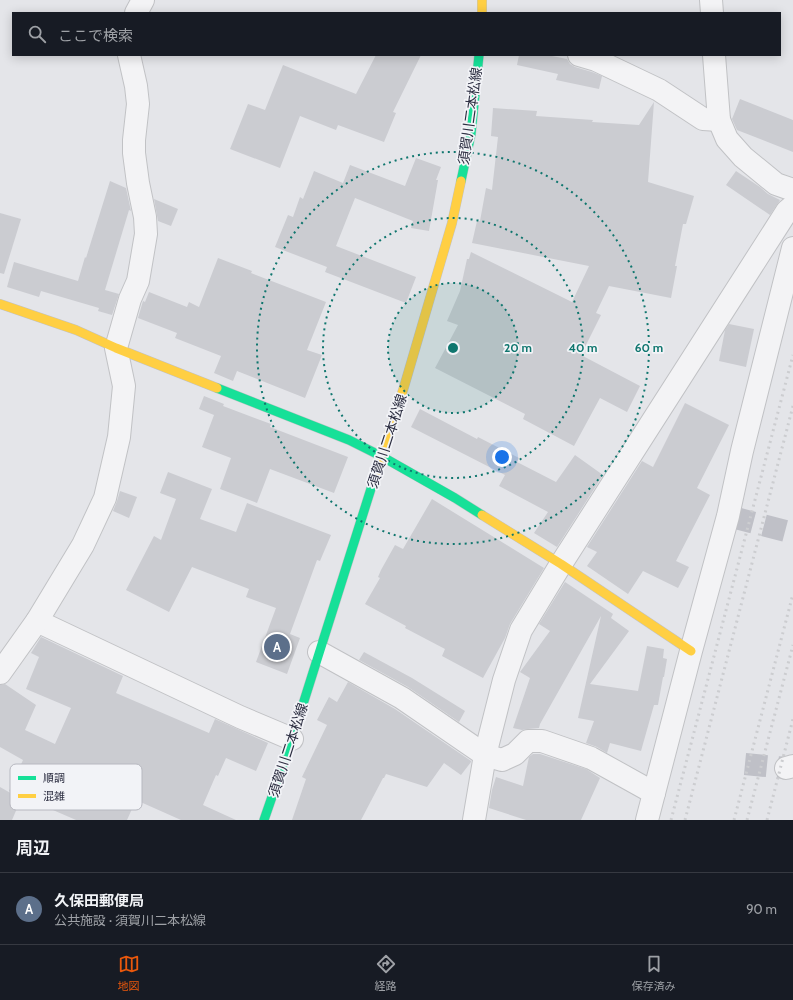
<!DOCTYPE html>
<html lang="ja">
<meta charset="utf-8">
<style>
:root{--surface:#171b24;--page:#242831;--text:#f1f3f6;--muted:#9ea1a6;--line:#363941;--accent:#ea580c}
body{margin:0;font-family:Cabin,"Noto Sans JP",sans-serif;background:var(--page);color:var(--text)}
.you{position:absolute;left:502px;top:457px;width:14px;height:14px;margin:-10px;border:3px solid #fff;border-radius:50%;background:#1a73e8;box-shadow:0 0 0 6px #1a73e833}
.badge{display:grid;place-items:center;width:26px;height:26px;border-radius:50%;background:var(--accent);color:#fff;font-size:13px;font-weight:700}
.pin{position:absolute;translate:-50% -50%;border:2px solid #fff;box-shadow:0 1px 4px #0006}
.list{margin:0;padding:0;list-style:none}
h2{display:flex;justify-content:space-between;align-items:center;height:52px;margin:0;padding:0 16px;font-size:17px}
h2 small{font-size:13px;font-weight:400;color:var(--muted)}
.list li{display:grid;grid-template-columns:26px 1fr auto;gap:12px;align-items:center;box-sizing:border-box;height:72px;padding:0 16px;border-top:1px solid var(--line)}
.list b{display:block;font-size:15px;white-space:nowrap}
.list p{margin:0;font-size:13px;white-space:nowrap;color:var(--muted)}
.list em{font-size:13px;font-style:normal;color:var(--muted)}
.icon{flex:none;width:22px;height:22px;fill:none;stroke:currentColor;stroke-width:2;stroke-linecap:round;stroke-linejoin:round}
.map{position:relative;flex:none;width:793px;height:820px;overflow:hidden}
.search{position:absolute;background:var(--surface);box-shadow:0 2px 10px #0003;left:12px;right:12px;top:12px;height:44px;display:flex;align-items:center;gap:10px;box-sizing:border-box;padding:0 14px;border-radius:0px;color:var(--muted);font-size:15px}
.sheet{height:124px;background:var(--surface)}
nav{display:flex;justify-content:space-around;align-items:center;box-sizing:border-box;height:56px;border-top:1px solid var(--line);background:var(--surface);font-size:11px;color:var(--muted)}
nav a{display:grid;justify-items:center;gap:2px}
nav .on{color:var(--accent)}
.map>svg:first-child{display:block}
.building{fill:#cbccd1}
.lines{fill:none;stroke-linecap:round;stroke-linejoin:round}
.street-tunnel{stroke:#bfc0c7;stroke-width:22;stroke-dasharray:22 11;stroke-linecap:butt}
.street-casing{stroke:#c1c2c5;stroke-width:24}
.fast-casing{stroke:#c1c2c5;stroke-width:10}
.slow-casing{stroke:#c1c2c5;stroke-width:10}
.street{stroke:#f3f3f5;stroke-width:22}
.fast{stroke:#16e098;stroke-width:9}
.slow{stroke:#ffcf43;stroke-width:9}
.rail{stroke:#cccdd0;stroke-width:3;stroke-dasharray:2 4;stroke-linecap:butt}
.ring{fill:none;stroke:#0f766e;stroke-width:2;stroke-dasharray:2 4}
.labels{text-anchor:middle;stroke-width:3.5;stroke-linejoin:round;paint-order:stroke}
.street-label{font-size:14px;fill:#2c2e41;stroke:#f2f3f7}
.key{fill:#f2f3f7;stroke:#b7b8c0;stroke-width:1}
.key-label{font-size:11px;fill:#2c2e41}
.centre{fill:#0f766e;stroke:#f2f3f7;stroke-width:2}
.ring-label{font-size:12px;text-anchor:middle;font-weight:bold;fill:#0f766e;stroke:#f2f3f7;stroke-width:3.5;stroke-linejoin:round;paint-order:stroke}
</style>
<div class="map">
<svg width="793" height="820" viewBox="0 0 793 820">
<rect width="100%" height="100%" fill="#e4e5e9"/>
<!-- building -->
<g class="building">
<path d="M376,55h45l-28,57 3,1 -12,29 -46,-17 -2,5 -36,-14 -20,52 -50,-19 18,-45 17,6 18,-45 73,29z"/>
<path d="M519,55h28l20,4 3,5 5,3 17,5 10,4 -3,13 -43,-9 2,-6 -41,-9z"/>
<path d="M740,99l53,21v32l-56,-22 -5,-11z"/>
<path d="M654,102l-6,80 46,14 -8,28h-3l-8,42h2l-6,32 -62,-12 -13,27 5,2 -20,40 59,31 -13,26 -27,-14 -26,48 -51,-27 2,-5 -90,-46 23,-43 -11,-4 13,-30 7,-32h2l2,-7 101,50 17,-36 -117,-23 5,-22h3l6,-33 6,2 6,-53 -7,-1 2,-28 44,3 -1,5 57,4 -1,2 47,3z"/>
<path d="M416,158l25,9 -5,13h2l-9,51 -18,-3 2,-7 -58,-23 -19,48 80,31 -10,26 -81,-31 2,-5 -52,-20 13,-32 5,2 7,-20 3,2 11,-28 29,12 7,-18 55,21z"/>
<path d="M736,171l24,16 8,7 12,6 -10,15 -44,-30z"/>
<path d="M110,181l16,7 5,23 -2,-1 -24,80 14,4 -7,21 -14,-4 1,-3 -58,-17 -2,6 -32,-10 7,-25 64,19 7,-24 1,1z"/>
<path d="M154,199l24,10 -7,17 -13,-5z"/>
<path d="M0,213l21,6 -17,55 -4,-1z"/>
<path d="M218,258l34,13 -1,2 75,29 -19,48 15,5 -17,43 -68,-27 -4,10 -19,-8 7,-17 -46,-18 2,-5 -39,-15 5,-17 2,1 4,-10 38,15 2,-5 10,5z"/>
<path d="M729,324l25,5 -8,38 -27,-6 6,-31z"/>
<path d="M204,396l20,8 -1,2 48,18 -1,3 78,30 -14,36 -64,-24 -13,34 -37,-14 11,-31 -29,-11 12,-32 -15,-6z"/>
<path d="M685,403l44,22 -32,63 13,7 -34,66 13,6 -11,21 -35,-17 -15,23 -41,-28 10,-14 -10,-5 55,-86 11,6z"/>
<path d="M420,409l57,30 1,-2 41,21 -2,4 39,20 19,-27 28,20 -46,72 -23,-14 14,-21 -49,-26 6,-11 -94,-48z"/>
<path d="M168,472l44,17 -12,30 36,13 11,-29 84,32 -11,26 -3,-1 -27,74 10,4 -13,36 -31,-12 20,-54 -30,-11 3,-8 -57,-22 -23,45 -43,-22 28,-54 7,4 15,-41 -16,-6z"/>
<path d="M120,491l17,6 -8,21 -16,-7 4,-10z"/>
<path d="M432,499l112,69 -34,56 -5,14 -22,40 -41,-22 3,-7 -40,-21 1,-2 -41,-22 15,-26 -2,-1 3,-7 14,-25 8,4z"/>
<path d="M565,582l48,32 -2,4 18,13 -39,53 48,7 9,-45 17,3 -1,9 4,1 -3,18h-1l-5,28h-4l-13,46 -31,-8 -3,10 -10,-6 -11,-4 8,-22 -16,-3 23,-102 -61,108 -1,4 -11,1 -6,1 -9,-2 17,-50 -10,-6 30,-41 -11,-7z"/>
<path d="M41,637l82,39 -7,17 93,40 6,-14 53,24 -12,28 -30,-13 -8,18 -2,-1 -13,30 33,15h-55l-45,-20 -9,20h-51l-67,-29 14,-31 -23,-13v-62l5,-1 31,21 -11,25 30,14 16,-36 -45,-19 13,-32 -8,-4z"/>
<path d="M364,652l48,26 53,33 -6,11 -51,-35 -49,-27z"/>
<path d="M348,682l47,27 76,52v1l-10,13 -17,-12 -17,24 -41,-13 -2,4h-1l-22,42h-69l14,-41 -4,-2 25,-52 -10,-5 12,-23 8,5z"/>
<path d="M533,754h7l46,15 14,9 -19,42h-55l-37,-12 3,-18 4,-13 27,9 6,-29z"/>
<path d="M0,787l21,12 -9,21h-12z"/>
</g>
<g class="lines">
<!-- street-tunnel -->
<g class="street-tunnel">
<path d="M732,517l61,16"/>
<path d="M745,764l41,4"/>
</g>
<defs>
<g id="street">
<path d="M711,0l1,13"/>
<path d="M136,13l7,-13"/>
<path d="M579,55l17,5 63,30 44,29 16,1"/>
<path d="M714,55l5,65 8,19 16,18 33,27 17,6"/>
<path d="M37,621l203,96 52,22"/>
<path d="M319,652l83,46 83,57 17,5 13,-6 13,-13h14l49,17 63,35"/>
<path d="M0,673l37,-52 46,-76 22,-47 14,-61 5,-51 -8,-38 14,-49 8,-18 8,-47 -1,-17 -7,-34 -4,-30v-13l4,-36 -2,-18 -7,-31"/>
<path d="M786,768l7,-2"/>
<path d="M474,820l11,-65 19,-75 17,-50 40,-66 226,-353 6,-5"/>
<path d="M647,820l44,-169 37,-135 14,-65 51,-203"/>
</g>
<g id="fast">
<path d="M461,181l10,-47 8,-79"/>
<path d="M217,388l132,52 32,16 74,42 27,17"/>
<path d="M264,820l28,-81 83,-263"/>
</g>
<g id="slow">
<path d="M482,0v13"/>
<path d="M0,304l76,26 40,18 101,40"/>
<path d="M375,476l29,-89 48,-164 9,-42"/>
<path d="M482,515l79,49 130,87"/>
</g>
</defs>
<!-- street casing -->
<use href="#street" class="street-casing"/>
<!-- fast casing -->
<use href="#fast" class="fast-casing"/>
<!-- slow casing -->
<use href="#slow" class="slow-casing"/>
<!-- street -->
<use href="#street" class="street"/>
<!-- fast -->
<use href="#fast" class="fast"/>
<!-- slow -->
<use href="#slow" class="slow"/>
<!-- rail -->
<g class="rail">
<path d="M671,820l122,-465"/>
<path d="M685,820l108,-414"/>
<path d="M734,820l59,-226"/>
<path d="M747,820l46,-175"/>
<path d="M767,820l26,-101"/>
</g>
</g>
<!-- distance rings -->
<circle cx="453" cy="348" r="65" fill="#0f766e" fill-opacity=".12"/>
<g class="ring">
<circle cx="453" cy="348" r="65"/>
<circle cx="453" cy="348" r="130"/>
<circle cx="453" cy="348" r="196"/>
</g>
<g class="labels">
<!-- street labels -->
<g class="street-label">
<text transform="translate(470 116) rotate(-82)" y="5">須賀川二本松線</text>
<text transform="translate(387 441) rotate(-72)" y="5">須賀川二本松線</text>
<text transform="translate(288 750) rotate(-72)" y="5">須賀川二本松線</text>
</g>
</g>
<!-- legend -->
<rect x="10" y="764" width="132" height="46" rx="6" class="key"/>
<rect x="18" y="776" width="18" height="4" fill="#16e098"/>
<rect x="18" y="794" width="18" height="4" fill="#ffcf43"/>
<g class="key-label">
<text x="43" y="782">順調</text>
<text x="43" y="800">混雑</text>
</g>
<circle cx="453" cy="348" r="6" class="centre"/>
<g class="ring-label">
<text x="518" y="352">20 m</text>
<text x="583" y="352">40 m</text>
<text x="649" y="352">60 m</text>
</g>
</svg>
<div class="you"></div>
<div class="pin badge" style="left:277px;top:647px;background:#5c6f8a">A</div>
<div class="search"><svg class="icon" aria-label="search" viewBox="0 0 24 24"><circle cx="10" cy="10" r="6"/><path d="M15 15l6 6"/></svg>ここで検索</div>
</div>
<section class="sheet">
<h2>周辺<small></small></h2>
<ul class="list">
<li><span class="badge" style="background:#5c6f8a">A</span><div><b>久保田郵便局</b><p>公共施設 · 須賀川二本松線</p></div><em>90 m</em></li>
</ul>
</section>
<nav>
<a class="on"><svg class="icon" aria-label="map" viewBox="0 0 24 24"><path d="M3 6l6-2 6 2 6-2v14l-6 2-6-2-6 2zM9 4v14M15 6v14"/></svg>地図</a>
<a><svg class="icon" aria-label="directions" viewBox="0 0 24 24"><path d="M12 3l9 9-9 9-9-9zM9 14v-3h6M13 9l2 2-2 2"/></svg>経路</a>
<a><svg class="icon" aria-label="saved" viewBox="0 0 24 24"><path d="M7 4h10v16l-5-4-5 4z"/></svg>保存済み</a>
</nav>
